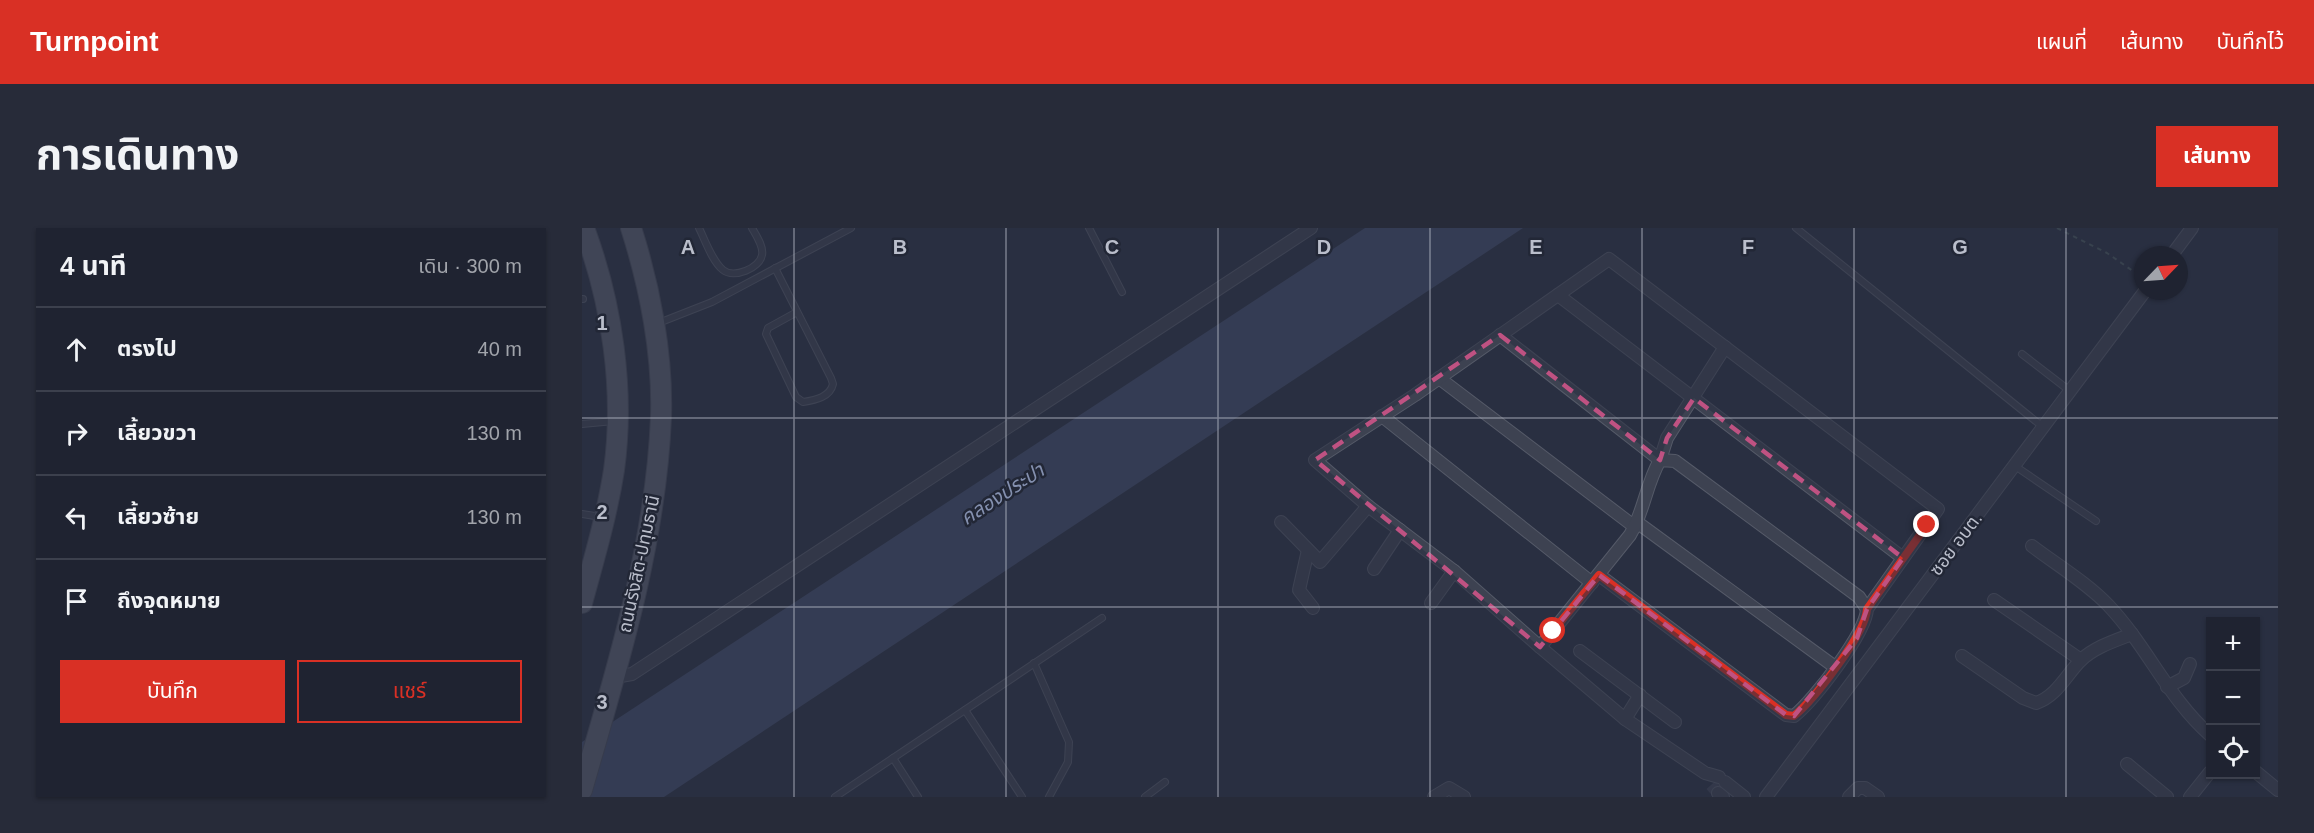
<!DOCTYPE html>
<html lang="th">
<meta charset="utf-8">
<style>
:root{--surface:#1f2331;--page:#272b39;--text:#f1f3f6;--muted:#a1a4ab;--line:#3c404d;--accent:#d93025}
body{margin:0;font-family:Helvetica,"Noto Sans Thai",sans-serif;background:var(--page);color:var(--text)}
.controls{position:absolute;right:18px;bottom:18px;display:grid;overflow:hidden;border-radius:0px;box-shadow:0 2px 4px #0004}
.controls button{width:54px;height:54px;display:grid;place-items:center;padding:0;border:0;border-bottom:2px solid var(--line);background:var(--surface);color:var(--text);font:30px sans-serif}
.compass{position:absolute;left:1552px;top:18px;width:54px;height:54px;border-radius:50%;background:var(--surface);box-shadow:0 2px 4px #0004;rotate:65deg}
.stop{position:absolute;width:18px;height:18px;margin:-14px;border:4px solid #d93025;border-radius:50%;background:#fff}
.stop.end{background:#d93025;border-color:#fff;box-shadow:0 2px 6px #0008}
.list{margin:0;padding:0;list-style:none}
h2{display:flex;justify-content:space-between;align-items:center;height:78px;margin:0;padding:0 24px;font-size:26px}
h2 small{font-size:20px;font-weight:400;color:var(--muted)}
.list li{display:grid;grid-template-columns:39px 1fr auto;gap:18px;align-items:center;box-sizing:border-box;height:84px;padding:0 24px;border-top:2px solid var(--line)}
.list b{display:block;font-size:22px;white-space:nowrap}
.list em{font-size:20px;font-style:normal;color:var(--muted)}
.actions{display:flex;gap:12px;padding:18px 24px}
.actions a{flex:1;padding:14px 0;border:2px solid var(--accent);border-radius:0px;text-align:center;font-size:21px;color:var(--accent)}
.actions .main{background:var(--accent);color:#fff}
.icon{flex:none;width:33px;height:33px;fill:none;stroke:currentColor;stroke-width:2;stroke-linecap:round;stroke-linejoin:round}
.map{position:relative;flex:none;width:1696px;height:569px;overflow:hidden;border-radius:0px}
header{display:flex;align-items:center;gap:36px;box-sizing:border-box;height:84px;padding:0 30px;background:var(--accent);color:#fff}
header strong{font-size:28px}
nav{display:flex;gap:33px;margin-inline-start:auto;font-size:21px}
.intro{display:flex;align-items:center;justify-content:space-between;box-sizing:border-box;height:144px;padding:0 36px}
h1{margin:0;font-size:42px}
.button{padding:15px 27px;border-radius:0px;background:var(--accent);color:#fff;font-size:21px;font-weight:700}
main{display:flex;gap:36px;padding:0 36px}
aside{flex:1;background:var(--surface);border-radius:0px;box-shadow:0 2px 4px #0004}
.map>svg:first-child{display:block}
.water{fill:#424d6a}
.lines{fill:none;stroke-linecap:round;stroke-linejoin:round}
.minor-tunnel{stroke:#3f4456;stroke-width:12;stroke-dasharray:12 6;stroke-linecap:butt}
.service-casing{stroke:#555a68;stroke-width:8}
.minor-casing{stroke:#555a68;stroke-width:14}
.primary-casing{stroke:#474b5a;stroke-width:22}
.path{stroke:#49595e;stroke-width:2;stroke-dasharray:4.5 4.5;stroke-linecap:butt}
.service{stroke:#3d4251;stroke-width:6}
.minor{stroke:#3d4251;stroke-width:12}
.primary{stroke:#5b6170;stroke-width:20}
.route{stroke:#d93025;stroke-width:8}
.marked{fill:none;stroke:#bf5282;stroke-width:4.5;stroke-dasharray:12 8;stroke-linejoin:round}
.grid{fill:none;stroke:#babecb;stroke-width:1.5;stroke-opacity:0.55}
.labels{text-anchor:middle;stroke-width:5;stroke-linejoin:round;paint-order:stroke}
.street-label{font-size:18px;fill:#babecb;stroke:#222736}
.water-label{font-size:20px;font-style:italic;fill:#8490af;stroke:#222736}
.grid-label{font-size:20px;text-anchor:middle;font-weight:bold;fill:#babecb;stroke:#222736;stroke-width:5;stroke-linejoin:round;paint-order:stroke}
</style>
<header>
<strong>Turnpoint</strong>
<nav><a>แผนที่</a><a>เส้นทาง</a><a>บันทึกไว้</a></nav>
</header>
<div class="intro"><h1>การเดินทาง</h1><a class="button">เส้นทาง</a></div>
<main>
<aside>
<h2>4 นาที<small>เดิน · 300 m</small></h2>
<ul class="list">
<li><svg class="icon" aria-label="ahead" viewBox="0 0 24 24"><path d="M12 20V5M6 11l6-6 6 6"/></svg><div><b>ตรงไป</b></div><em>40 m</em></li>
<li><svg class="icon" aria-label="right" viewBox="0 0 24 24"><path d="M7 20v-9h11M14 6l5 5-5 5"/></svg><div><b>เลี้ยวขวา</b></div><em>130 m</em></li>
<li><svg class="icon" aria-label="left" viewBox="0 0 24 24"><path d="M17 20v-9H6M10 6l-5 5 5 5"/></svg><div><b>เลี้ยวซ้าย</b></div><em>130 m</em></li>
<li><svg class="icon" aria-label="arrive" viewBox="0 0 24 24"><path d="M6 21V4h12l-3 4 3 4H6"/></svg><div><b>ถึงจุดหมาย</b></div></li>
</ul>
<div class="actions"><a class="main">บันทึก</a><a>แชร์</a></div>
</aside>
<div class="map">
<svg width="1696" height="569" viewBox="0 0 1696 569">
<rect width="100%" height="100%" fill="#292f41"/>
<!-- water -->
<path class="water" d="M783,0h158l-859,569h-82v-55z"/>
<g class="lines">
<!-- minor-tunnel -->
<path class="minor-tunnel" d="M1129,557l7,8"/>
<defs>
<g id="service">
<path d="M117,0c6,12 13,33 24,42 11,9 37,-2 39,-15 2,-8 -6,-20 -10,-27"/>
<path d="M507,0l33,64"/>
<path d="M1214,0l247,199"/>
<path d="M193,40l56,110 2,6c-3,13 -17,16 -30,18l-7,-5 -30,-63 2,-6 29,-16"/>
<path d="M0,71h1"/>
<path d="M74,96l56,-22 139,-74"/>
<path d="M1440,126l48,37"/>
<path d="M0,196l32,-3"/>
<path d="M1433,238l81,55"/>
<path d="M0,286l19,3"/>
<path d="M452,435l35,79 -1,20 -19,35"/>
<path d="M383,482l57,87"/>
<path d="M311,530l25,39"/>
<path d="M253,569l267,-179"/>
<path d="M563,569l20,-15"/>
</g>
<g id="minor">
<path d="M1590,27l20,-27"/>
<path d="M976,67l345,263"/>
<path d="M918,107l160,125 7,-22 58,-91"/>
<path d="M857,150l196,149"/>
<path d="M800,188l210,167"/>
<path d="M786,278l-53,-46 100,-65 194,-136 329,250 -71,100c-1,24 -53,91 -73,107l-8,-1 -187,-140"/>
<path d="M699,294l39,40 48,-56 86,65 86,76"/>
<path d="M1056,295l197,144"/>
<path d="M1450,318c25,19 55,37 76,59 39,41 60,93 102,130"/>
<path d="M726,322l-9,40 14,18"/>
<path d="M792,341l26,-39"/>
<path d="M1412,372l87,60"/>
<path d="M849,375l23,-32"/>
<path d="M998,423l95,71"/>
<path d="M1380,428l61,42 13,5c21,-7 30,-28 45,-43 14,-13 33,-19 51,-26"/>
<path d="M33,449l17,-3 679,-446"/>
<path d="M1585,459l17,-9 6,-14"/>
<path d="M1043,491l15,-24"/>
<path d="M1545,536l40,33"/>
<path d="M1674,544l22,18"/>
<path d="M1137,549l-14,-4 -80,-54 -85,-72 90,-112c14,-23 16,-51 30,-75l15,1 184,136 8,12"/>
<path d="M1143,554l19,15"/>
<path d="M1136,565l5,4"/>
<path d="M852,569l15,-9 15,9"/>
<path d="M1184,569l379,-506"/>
<path d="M1267,569l9,-9h7l13,9"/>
<path d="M1608,569l20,-25"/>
</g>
<g id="primary">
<path d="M0,375c12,-44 25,-88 32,-133 11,-80 -2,-167 -30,-242"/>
<path d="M0,562c35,-122 74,-246 79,-373 2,-62 -11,-130 -30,-189"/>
</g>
</defs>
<!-- service casing -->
<use href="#service" class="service-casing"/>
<!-- minor casing -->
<use href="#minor" class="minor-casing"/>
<!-- primary casing -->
<use href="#primary" class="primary-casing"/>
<!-- path -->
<path class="path" d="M1475,0l50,25 36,25"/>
<!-- service -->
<use href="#service" class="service"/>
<!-- minor -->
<use href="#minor" class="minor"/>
<!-- primary -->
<use href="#primary" class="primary"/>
</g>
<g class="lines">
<!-- route -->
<path class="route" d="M971,403l46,-56 187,140 8,1c20,-16 72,-83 73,-107l60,-84"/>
</g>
<!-- marked area -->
<path d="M0 0H1696V569H0ZM918,107l160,125 7,-22 27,-40 209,160 -36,51 -10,29 -63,78 -8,-1 -187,-140 -59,72 -225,-187z" fill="#292f41" fill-opacity=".55" fill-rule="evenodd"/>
<path class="marked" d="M918,107l160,125 7,-22 27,-40 209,160 -36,51 -10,29 -63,78 -8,-1 -187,-140 -59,72 -225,-187z"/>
<!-- grid -->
<path class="grid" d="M212,0v569M424,0v569M636,0v569M848,0v569M1060,0v569M1272,0v569M1484,0v569M0,190h1696M0,379h1696"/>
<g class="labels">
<!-- street labels -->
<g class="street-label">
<text transform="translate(1374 316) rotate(-53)" y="6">ซอย อบต.</text>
<text transform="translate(57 336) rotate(-78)" y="6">ถนนรังสิต-ปทุมธานี</text>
</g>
<!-- water labels -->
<g class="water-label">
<text transform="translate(420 266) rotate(-33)" y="7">คลองประปา</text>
</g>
</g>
<g class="grid-label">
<text x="106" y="26">A</text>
<text x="318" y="26">B</text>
<text x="530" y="26">C</text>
<text x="742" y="26">D</text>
<text x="954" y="26">E</text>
<text x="1166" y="26">F</text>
<text x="1378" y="26">G</text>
<text x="20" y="102">1</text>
<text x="20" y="291">2</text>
<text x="20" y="481">3</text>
</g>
</svg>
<div class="controls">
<button>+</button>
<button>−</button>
<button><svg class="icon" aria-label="locate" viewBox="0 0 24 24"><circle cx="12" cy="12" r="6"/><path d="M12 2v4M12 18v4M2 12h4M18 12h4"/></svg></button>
</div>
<svg class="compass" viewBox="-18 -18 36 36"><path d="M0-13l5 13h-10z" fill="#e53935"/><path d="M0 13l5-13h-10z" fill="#a1a4ab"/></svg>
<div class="stop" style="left:971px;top:403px"></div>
<div class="stop end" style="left:1345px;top:297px"></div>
</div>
</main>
